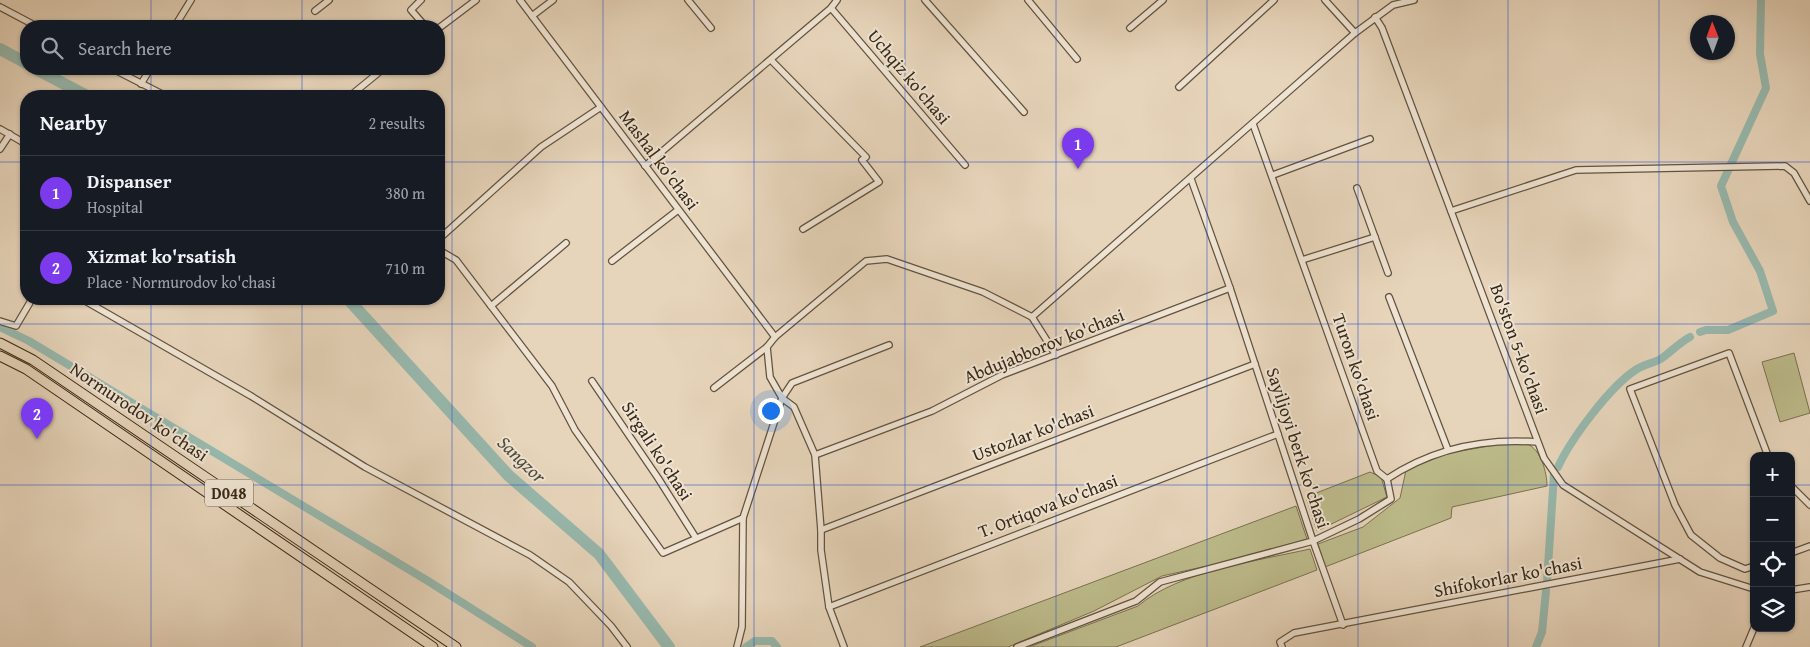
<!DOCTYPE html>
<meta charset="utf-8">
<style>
:root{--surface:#171b24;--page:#20242c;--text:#f1f3f6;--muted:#9ea1a6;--line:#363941;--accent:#7c3aed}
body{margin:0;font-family:"Gentium Book Plus",serif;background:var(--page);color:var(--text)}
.controls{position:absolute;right:15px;bottom:15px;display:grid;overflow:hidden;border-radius:10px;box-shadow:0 1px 4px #0004}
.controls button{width:45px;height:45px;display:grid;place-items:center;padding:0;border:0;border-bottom:1px solid var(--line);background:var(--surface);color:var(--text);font:25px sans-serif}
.compass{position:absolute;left:1690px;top:15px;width:45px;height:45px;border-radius:50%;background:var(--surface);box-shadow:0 1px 4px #0004;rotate:359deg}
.you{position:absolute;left:770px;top:410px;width:18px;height:18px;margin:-12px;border:4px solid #fff;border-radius:50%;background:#1a73e8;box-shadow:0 0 0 8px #1a73e833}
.badge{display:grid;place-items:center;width:32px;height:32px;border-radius:50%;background:var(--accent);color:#fff;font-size:16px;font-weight:700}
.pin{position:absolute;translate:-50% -41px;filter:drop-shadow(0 1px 2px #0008)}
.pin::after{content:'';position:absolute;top:26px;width:18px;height:15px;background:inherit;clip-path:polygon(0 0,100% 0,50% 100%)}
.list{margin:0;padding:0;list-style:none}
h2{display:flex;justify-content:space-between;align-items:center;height:65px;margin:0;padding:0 20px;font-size:21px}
h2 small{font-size:16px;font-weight:400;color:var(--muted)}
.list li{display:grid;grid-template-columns:32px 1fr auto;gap:15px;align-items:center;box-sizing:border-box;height:75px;padding:0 20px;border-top:1px solid var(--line)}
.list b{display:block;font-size:19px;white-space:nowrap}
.list p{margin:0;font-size:16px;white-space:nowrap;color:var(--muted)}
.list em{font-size:16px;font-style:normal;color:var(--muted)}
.icon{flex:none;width:28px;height:28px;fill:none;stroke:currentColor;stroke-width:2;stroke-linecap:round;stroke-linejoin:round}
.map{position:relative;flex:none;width:1810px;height:647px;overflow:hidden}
.search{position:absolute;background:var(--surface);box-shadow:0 1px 4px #0004;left:20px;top:20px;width:425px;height:55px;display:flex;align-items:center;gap:12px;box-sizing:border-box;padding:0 18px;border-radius:20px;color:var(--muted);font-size:19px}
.panel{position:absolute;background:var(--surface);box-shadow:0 1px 4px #0004;left:20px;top:90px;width:425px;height:215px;border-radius:20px}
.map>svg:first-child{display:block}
.green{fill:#bdbb8b;stroke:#7a7250}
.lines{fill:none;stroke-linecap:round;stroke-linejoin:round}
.canal{stroke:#97b9ae;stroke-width:8}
.river{stroke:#97b9ae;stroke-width:12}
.minor-casing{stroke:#63533f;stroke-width:8}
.primary-casing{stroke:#372816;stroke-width:11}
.minor{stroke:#efe4d3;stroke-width:5.5}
.primary{stroke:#e7d5bb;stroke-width:9}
.grid{fill:none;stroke:#1d4ed8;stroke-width:1;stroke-opacity:0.55}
.labels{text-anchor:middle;stroke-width:4;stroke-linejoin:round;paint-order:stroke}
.shield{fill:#efe4d3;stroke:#6e604f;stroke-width:1}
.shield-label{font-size:16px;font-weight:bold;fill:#372816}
.street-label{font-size:18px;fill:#372816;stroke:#efe4d3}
.water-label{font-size:19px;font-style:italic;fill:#4f4c3c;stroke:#efe4d3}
</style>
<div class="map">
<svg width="1810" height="647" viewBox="0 0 1810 647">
<rect width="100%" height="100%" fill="#e7d5bb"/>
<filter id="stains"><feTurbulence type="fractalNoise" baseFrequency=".004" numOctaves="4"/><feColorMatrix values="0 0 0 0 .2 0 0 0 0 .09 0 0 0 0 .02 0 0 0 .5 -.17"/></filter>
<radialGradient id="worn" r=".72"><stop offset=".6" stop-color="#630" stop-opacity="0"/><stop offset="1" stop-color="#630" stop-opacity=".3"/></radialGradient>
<!-- green -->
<g class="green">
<path d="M1794,353l16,60 -30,9 -18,-60z"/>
<path d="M1506,443c6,0 14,-1 21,1 14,5 20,29 20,42l-95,21 -1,11 -126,49 -7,-23 45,-17 37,-29 6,-28 43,-17z"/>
<path d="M1370,472l11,5 6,20 -70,34 -11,-34z"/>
<path d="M1296,506l11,33 -78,22 -67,15 -68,35 -86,36h-88z"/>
<path d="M1310,549l7,21 -201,77h-87l109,-41c41,-35 119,-45 172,-57z"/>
</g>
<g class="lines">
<!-- canal -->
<g class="canal">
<path d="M0,327l29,14 399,240 104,66"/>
<path d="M1700,332l6,-2h22l45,-19 -13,-40 -27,-49 -12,-36 45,-98 -6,-34 1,-54"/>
<path d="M1558,467c13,-28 52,-81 79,-98 8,-5 18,-6 25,-11 10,-7 17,-15 28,-21"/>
<path d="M1547,582l7,-108"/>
<path d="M746,647l9,-6h17l5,6"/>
<path d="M1536,647l6,-15 4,-41"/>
</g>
<!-- river -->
<g class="river">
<path d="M0,49l26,14"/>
<path d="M36,69l51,27"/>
<path d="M348,299l160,176 91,79 70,93"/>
</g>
<defs>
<g id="minor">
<path d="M421,0l-10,10 14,16"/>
<path d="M520,0l255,337"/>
<path d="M688,0l23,28"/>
<path d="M925,0l99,112"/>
<path d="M1028,0l49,59"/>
<path d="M1325,0l30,33"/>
<path d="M0,7l36,19"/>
<path d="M831,8l134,157"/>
<path d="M315,11l14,-11"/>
<path d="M532,16l21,-16"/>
<path d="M1375,17l7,11 162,430 19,27 137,87 54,17"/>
<path d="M175,26l16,-26"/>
<path d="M439,28l37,-28"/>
<path d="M1130,28l33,-28"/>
<path d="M771,60l95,97 -4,3 17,22 -76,47"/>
<path d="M113,69l53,27"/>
<path d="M141,84l9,-15"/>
<path d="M1179,87l95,-87"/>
<path d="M350,96l33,-27"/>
<path d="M1253,124l124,347 10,8"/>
<path d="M0,129l26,15"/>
<path d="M0,149l10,-15"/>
<path d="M645,166l186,-158 6,-8"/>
<path d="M1273,175l97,-36"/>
<path d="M1357,188l31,85"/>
<path d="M1451,211l125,-41 209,-4 9,7 16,28"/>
<path d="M439,239l102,-92 60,-40"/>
<path d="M439,250l17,10 96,126 23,44 88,123 80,-35"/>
<path d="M1302,260l73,-23"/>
<path d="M612,261l66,-51"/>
<path d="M1389,297l59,153"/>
<path d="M82,299l169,97 114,71 165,88 39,27 42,44 16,21"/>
<path d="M491,306l75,-63"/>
<path d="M1032,317l323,-284 38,-28 21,-5"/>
<path d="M0,321l16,5 16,-27"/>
<path d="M592,381l66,97 38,60"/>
<path d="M714,388l53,-41"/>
<path d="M815,455l117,-44 70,-36 228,-87"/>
<path d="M1791,486l19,19"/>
<path d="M821,530l434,-166"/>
<path d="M1791,553l19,-7"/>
<path d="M1754,566l-9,3 -25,-11 -29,-23 -16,-30 -45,-116 99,-36 39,103"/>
<path d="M1791,590l19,-3"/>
<path d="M829,607l449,-173"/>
<path d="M1343,625l-30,-84 46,-22 32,-20 -4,-20c45,-30 96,-41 150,-37"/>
<path d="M737,647l5,-20 1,-109 39,-120 10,-15 97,-38"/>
<path d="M844,647l-15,-40 -8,-57v-20l-6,-75 -21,-48 -12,-9 -12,-21 -3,-30 8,-10 91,-76 21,-2 96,33 49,25 24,38"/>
<path d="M1017,647l119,-46 24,-19 153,-41 -83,-253 -39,-109"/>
<path d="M1282,647l-2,-5 14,-9 386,-74"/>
<path d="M1746,647l8,-19"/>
</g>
<g id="primary">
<path d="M0,343l33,17 423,287"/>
<path d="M0,356l26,13 407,278"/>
</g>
</defs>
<!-- minor casing -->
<use href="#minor" class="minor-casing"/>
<!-- primary casing -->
<use href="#primary" class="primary-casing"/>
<!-- minor -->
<use href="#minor" class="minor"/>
<!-- primary -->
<use href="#primary" class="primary"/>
</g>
<!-- grid -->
<path class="grid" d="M151,0v26M302,0v26M452,0v647M603,0v647M754,0v647M905,0v647M1056,0v647M1207,0v647M1358,0v647M1508,0v647M1659,0v647M151,69v27M302,69v27M0,162h26M439,162h1371M151,299v348M302,299v348M0,324h1810M0,485h1754M1791,485h19"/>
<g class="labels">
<!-- shield labels -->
<rect class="shield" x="205" y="479.5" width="48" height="27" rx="4"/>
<g class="shield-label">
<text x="229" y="499">D048</text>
</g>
<!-- street labels -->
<g class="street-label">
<text transform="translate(909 77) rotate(50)" y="6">Uchqiz ko'chasi</text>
<text transform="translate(659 160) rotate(53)" y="6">Mashal ko'chasi</text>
<text transform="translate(1044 346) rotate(-22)" y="6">Abdujabborov ko'chasi</text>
<text transform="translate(1519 349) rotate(70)" y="6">Bo'ston 5-ko'chasi</text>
<text transform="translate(1356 367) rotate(71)" y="6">Turon ko'chasi</text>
<text transform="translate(139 412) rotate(34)" y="6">Normurodov ko'chasi</text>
<text transform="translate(1033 433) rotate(-21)" y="6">Ustozlar ko'chasi</text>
<text transform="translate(1298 448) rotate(72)" y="6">Sayiljoyi berk ko'chasi</text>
<text transform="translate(657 451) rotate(57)" y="6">Sirgali ko'chasi</text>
<text transform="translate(1048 506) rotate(-21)" y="6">T. Ortiqova ko'chasi</text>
<text transform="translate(1508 577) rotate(-11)" y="6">Shifokorlar ko'chasi</text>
</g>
<!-- water labels -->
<g class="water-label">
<text transform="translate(522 459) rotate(44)" y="7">Sangzor</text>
</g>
</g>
<rect width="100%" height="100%" filter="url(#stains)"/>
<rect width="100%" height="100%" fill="url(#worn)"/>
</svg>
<div class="controls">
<button>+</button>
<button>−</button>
<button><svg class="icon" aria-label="locate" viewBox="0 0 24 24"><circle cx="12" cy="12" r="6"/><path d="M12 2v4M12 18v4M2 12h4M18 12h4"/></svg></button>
<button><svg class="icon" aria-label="layers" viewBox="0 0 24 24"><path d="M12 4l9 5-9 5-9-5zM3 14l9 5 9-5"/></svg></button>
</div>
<svg class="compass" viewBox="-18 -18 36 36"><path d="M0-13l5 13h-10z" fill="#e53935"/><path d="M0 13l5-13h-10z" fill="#9ea1a6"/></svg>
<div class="you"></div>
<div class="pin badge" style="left:1078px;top:169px">1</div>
<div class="pin badge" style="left:37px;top:439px">2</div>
<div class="search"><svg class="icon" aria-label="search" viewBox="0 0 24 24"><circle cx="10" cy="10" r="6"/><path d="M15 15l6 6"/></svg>Search here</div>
<section class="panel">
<h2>Nearby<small>2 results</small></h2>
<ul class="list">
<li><span class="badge">1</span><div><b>Dispanser</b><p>Hospital</p></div><em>380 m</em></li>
<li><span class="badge">2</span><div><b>Xizmat ko'rsatish</b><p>Place · Normurodov ko'chasi</p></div><em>710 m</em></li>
</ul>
</section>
</div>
